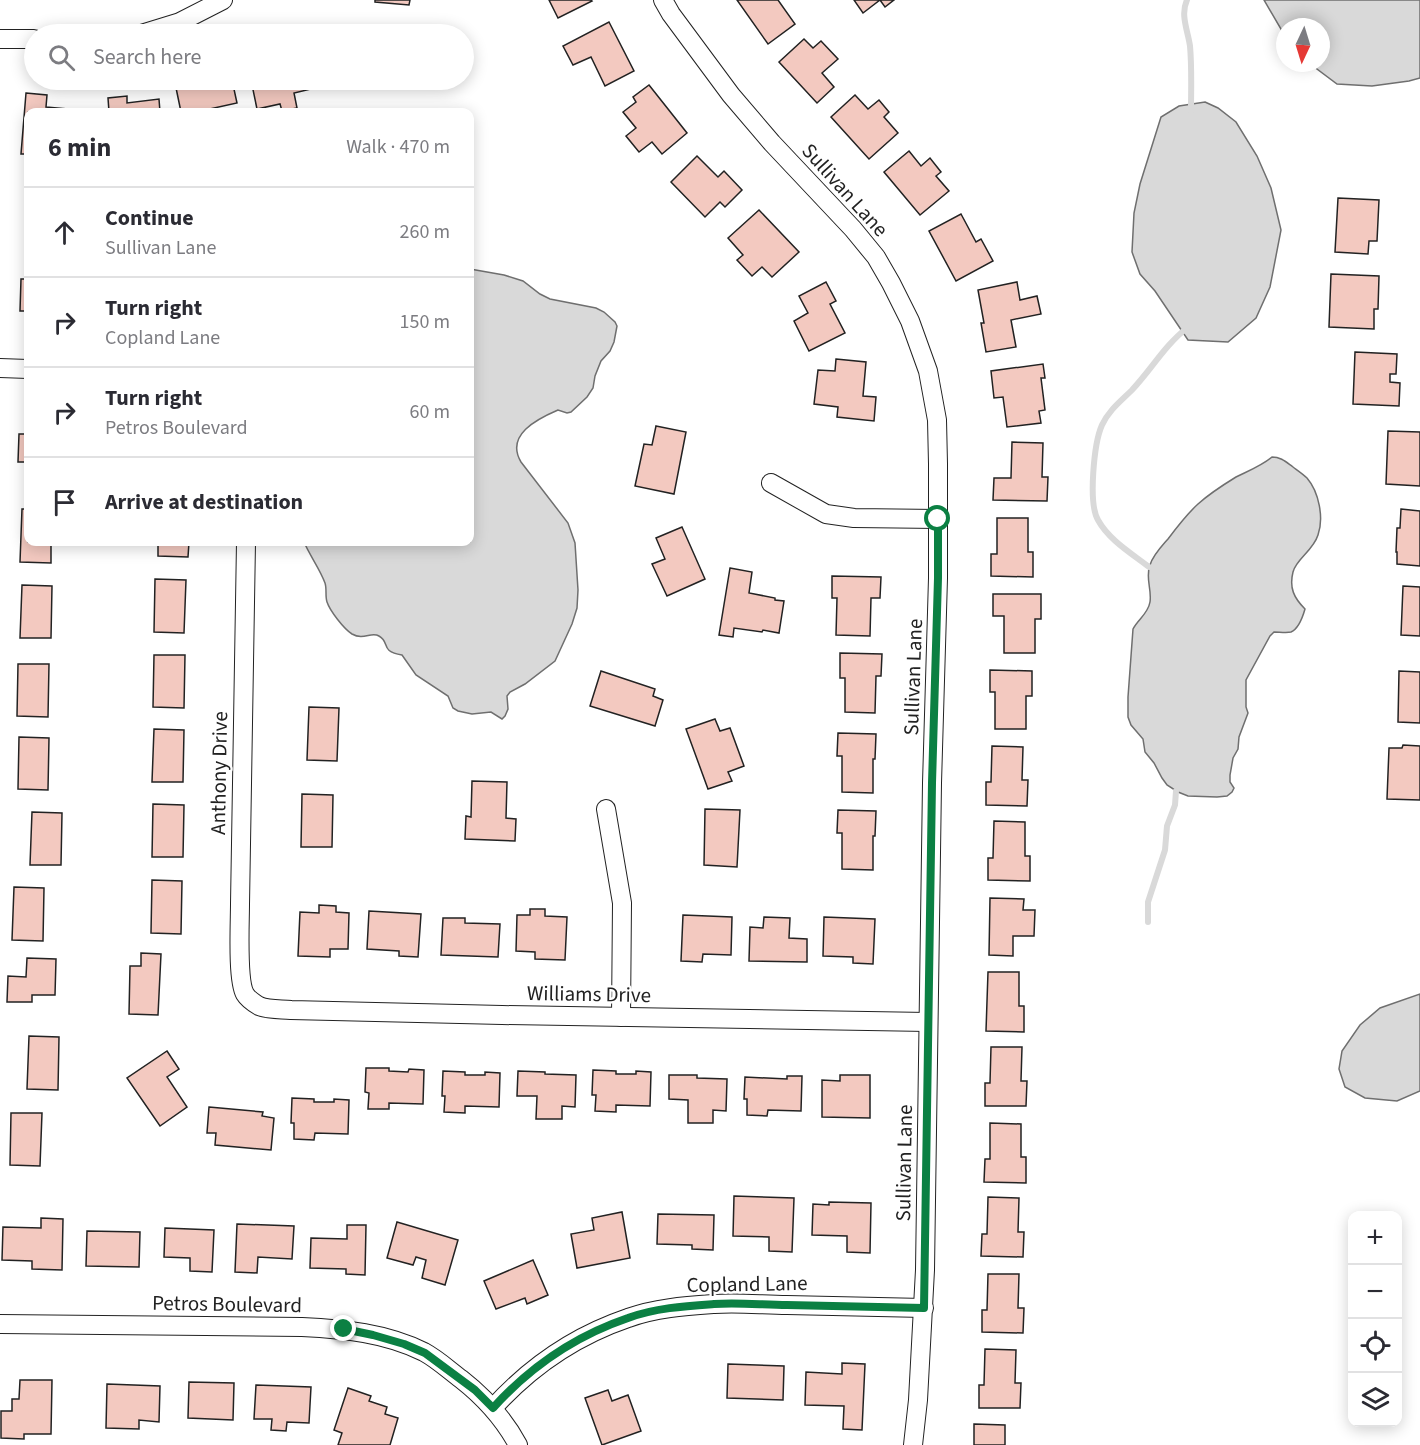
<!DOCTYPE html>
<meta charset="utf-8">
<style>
:root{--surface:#fff;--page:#f7f7f7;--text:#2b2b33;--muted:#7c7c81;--line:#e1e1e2}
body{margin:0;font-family:"Source Sans 3",sans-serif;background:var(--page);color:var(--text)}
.controls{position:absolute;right:18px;bottom:18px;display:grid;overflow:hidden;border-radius:12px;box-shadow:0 3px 15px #0003}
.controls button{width:54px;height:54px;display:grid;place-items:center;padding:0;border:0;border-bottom:2px solid var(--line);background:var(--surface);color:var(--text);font:30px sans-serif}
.compass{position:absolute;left:1276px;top:18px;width:54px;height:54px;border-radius:50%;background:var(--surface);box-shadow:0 3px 15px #0003;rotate:184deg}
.stop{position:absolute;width:18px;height:18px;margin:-14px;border:4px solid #0b8043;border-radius:50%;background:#fff}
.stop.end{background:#0b8043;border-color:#fff;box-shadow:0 2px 6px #0008}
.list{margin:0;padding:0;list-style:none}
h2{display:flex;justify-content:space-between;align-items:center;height:78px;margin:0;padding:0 24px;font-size:26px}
h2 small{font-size:20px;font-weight:400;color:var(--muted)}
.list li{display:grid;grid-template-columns:39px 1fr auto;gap:18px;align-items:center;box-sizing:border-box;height:90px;padding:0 24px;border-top:2px solid var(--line)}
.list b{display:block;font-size:22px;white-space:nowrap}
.list p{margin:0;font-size:20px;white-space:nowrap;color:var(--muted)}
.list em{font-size:20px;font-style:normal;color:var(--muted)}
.icon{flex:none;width:33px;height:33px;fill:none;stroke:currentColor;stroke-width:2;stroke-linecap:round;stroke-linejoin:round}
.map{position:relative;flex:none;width:1420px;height:1445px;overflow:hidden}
.search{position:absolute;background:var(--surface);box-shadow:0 3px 15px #0003;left:24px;top:24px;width:450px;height:66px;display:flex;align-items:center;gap:15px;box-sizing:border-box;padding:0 21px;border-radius:33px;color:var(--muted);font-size:22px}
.panel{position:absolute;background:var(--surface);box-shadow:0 3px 15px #0003;left:24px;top:108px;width:450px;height:438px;border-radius:12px}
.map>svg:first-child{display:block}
.water{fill:#d9d9d9;stroke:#6f6f6f;stroke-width:1.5}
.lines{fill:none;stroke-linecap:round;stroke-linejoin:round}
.stream{stroke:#d9d9d9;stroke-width:6}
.building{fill:#f3c9c0;stroke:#222;stroke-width:1.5}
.street-casing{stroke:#222;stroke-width:20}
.street{stroke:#fff;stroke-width:18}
.route{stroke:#0b8043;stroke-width:8}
.labels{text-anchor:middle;stroke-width:4.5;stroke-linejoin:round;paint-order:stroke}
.street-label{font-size:21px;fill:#222;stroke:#fff}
</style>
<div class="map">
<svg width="1420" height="1445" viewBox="0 0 1420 1445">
<rect width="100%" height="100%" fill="#fff"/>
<!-- water -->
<g class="water">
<path d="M1264,0h156v78l-11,3 -37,5 -35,-2 -28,-21h12v-36h-36v9z"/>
<path d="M1205,102l13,6 18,14 21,34 14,32 10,42 -11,57 -14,31 -28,24 -40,-2 -33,-49 -15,-17 -8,-22 2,-39 6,-29 21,-67 18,-11z"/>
<path d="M470,269l34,6 19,6 17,13 10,5 46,9 8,4 11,10 2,4 -3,16 -4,9 -9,10 -6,15 -2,12 -6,9 -16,15 -4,1 -9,-3c-21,9 -53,25 -37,52l47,61 7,20 3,47 -1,18 -5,16 -17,37 -30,23 -15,8 -3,4 1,13 -3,7 -3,3 -11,-7 -19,2 -14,-3 -5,-3 -5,-12 -32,-21 -14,-20c-23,-4 -11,-12 -23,-19 -8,-5 -15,5 -27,-2 -8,-5 -22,-23 -25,-32 -2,-6 0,-13 -2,-19 -5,-14 -15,-27 -21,-41h166z"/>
<path d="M1272,457c9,0 14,5 21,10 4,3 10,7 14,11 12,14 17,40 11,57 -5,16 -22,24 -25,37 -4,16 1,26 12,37 -2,7 -7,20 -14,23 -4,1 -12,0 -17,0l-4,4 -24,44v27l2,6 -9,24 -1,12 -5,9 -3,17v7l4,6 -2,4 -5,4 -10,1 -29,-1 -10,-4 -11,-7 -5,-7 -8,-15 -9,-11 -2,-13 -12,-14 -3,-8v-20l5,-68c5,-10 15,-15 17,-27 2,-13 -5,-24 0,-37 3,-10 11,-18 18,-26 9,-12 19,-25 30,-35 11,-10 25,-19 38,-27 12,-6 25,-11 36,-20z"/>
<path d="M1420,994v97l-23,10 -32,-3 -20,-11 -6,-18 3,-18 18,-26 20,-17z"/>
</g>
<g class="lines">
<!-- stream -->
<g class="stream">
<path d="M1187,0c-7,15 1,31 3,46 2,22 1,44 1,66"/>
<path d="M1149,567c-18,-14 -40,-27 -51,-47 -10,-17 -4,-77 4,-95 7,-15 19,-24 30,-35 19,-20 33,-45 55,-62"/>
<path d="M1148,922v-20l17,-52 2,-24 8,-21 1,-14"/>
</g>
</g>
<!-- building -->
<g class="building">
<path d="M375,0h35l-1,5 -34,-3z"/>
<path d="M549,0h42l1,1 -34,17z"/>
<path d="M737,0h41l17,24 -27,20z"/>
<path d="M854,0h40l-9,7 -5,-7 -17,13z"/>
<path d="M609,22l25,49 -29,15 -14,-29 -18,8 -10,-19z"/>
<path d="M804,39l9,9 8,-7 17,18 -16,14 12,14 -17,16 -38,-41z"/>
<path d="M195,80h37l5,23 -32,7 1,2h-25l-6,-29z"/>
<path d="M251,80h58l2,9 -17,4 3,15 -15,3 -2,-7 -23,5z"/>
<path d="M649,85l38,48 -25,21 -10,-12 -13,10 -13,-16 10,-8 -13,-16 13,-10 -3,-5z"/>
<path d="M26,93l21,2 -1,12 33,3v2h-51v42h-7z"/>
<path d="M855,95l13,14 11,-9 10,12 -5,5 14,16 -29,26 -38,-42z"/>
<path d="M127,96v7l32,-4 1,13h-51l-1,-14z"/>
<path d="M909,151l12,15 9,-8 11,14 -5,4 13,15 -29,24 -36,-43z"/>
<path d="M697,156l21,21 6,-6 18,19 -17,17 -5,-5 -15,15 -34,-35z"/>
<path d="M1338,198l41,2 -2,41h-8l-1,13 -33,-2z"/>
<path d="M759,210l40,42 -27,25 -10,-10 -10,9 -15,-16 6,-5 -15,-17z"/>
<path d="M961,214l15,28 5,-3 12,22 -37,20 -27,-50z"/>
<path d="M1331,274l48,2 -1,33h-4v20l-45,-2z"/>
<path d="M21,279h7v32h-8z"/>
<path d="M826,282l10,19 -6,3 15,29 -36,18 -15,-30 14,-8 -9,-17z"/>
<path d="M1017,282l3,18 17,-4 4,18 -30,6 5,27 -30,5 -5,-29h3l-6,-33z"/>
<path d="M1355,352l42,2 -1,20h-6v8l10,1 -1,23 -46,-2z"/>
<path d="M836,359l30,3 -3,34 13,1 -2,24 -37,-4 1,-10 -24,-3 4,-34 17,1z"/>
<path d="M1043,364l2,14h-4l4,32 -6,1 2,12 -34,4 -4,-30 -9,1 -3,-27z"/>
<path d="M656,426l30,6 -12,62 -39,-8 9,-42 8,1z"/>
<path d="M1388,431l32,1v54l-34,-2z"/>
<path d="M19,434h9v28h-10z"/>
<path d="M1012,442l31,1 -1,34h6l-1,24 -54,-1 1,-22h17z"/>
<path d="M22,509h6v33h23v21l-31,-1z"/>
<path d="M1401,509l19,2v55l-23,-2v-12h-1l1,-24h3z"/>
<path d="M997,518h31v34h5v25l-42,-1v-22h6z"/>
<path d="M682,527l23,52 -38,17 -15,-32 13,-5 -9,-21z"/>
<path d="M158,542h31l-1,15 -30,-1z"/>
<path d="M730,568l22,4 -3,21 26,5v2l9,1 -5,32 -16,-3 -1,2 -28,-4 -1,9 -14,-2z"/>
<path d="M832,576l49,1 -1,21h-9l-1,38 -34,-1 1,-37h-5z"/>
<path d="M155,579l31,1 -2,53 -30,-1z"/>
<path d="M22,585l30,1 -1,52h-31z"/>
<path d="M1403,586l17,1v49l-19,-1z"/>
<path d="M993,594h48v25h-6v34h-31v-37h-11z"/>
<path d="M840,653l42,1 -1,22h-5l-1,37 -30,-1v-34h-5z"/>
<path d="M154,655h31l-1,53 -31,-1z"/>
<path d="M18,664h31l-1,53 -31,-1z"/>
<path d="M990,670l42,1v25h-6v33h-31v-37h-5z"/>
<path d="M601,671l54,18 -2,7 10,4 -8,26 -65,-20z"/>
<path d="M1399,671l21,1v51l-22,-1z"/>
<path d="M309,707l30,1 -2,53 -30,-1z"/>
<path d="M715,719l5,12 10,-3 14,38 -16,6 4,9 -24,8 -22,-60z"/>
<path d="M154,729l30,1 -1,52h-31z"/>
<path d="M838,733l38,1 -1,25h-2v34l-31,-1v-36h-5z"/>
<path d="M19,737l30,1 -1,52 -30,-1z"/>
<path d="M1403,745l17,1v54l-33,-1 2,-51h13z"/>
<path d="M992,746l31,1 -1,33h6l-1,26 -41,-1v-23h5z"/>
<path d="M472,781l35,1 -1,36 10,1 -1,22 -50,-2 1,-23 5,1z"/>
<path d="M302,794l31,1 -1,52h-31z"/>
<path d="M153,804l31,1 -1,52h-31z"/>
<path d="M705,809l35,1 -3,57 -33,-2z"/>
<path d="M838,810l38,1 -1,25h-2v34l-31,-1v-36h-5z"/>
<path d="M32,812l30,1 -1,52h-31z"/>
<path d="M994,821l31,1v34h5v25l-42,-1v-22h5z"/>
<path d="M152,880l30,1 -1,53 -30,-1z"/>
<path d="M14,887l30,1 -1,53 -31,-1z"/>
<path d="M990,898l34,1 -1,11h12l-1,26h-21v20l-24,-1z"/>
<path d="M319,905l17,1v6l13,1 -1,36h-18v8l-32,-1 2,-44 19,1z"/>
<path d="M530,909h15v7l22,1 -2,43 -30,-1v-7l-19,-1 1,-36h13z"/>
<path d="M369,911l52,3 -3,43 -19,-1v-5l-32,-2z"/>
<path d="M683,915l49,2 -1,38 -28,-1 -1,8 -21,-1z"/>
<path d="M764,917l26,1 -1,20 18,1v23l-58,-1 1,-34 13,1z"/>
<path d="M824,917l51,2 -2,45 -20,-1v-6l-30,-1z"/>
<path d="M443,918h22v5l35,1 -2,33 -57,-2z"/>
<path d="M141,953l20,1 -3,61 -29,-1 1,-48h11z"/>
<path d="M27,958l29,1 -1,36h-23v7h-25l1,-26 18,1z"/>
<path d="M988,972h31v34h5v26l-38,-1z"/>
<path d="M29,1036l30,1 -1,53 -31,-1z"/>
<path d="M991,1047h31l-1,34h6l-1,25h-41v-23h5z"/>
<path d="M167,1051l12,18 -12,8 20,30 -27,19 -33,-48z"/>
<path d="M366,1068h23v3l19,1 1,-3 15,1 -1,34 -34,-1v6h-21l1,-16 -4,-1z"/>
<path d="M593,1070l23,1v3h20v-3l15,1 -1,34 -34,-1v7l-21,-1 1,-16h-4z"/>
<path d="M443,1071l22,1v3h20v-3l15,1 -1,34 -34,-1v7l-21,-1 1,-16h-3z"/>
<path d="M518,1071l27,1v2l31,1 -1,32 -13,-1v13h-26l1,-23h-20z"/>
<path d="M669,1075h28v3l30,1 -1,32 -13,-1v13h-25v-23l-19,-1z"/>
<path d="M840,1075h30v43l-48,-1v-37l18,1z"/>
<path d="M787,1076h15l-1,35 -33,-1 -1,6 -20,-1v-16h-3l1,-22 42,2z"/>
<path d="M292,1098l22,1v3h20v-3l15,1 -1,34 -33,-1 -1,7 -20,-1v-16h-3z"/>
<path d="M209,1107l54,5 -1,4 12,2 -3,32 -56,-5 1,-12h-9z"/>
<path d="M11,1113h31l-2,53 -30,-1z"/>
<path d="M990,1123l31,1v33h5v26l-42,-1 1,-23h5z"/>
<path d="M734,1196l60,2 -2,54 -23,-1v-14l-36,-1z"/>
<path d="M988,1197l31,1 -1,34h6l-1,25 -42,-1 1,-22h5z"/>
<path d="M829,1202l42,1 -1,50 -23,-1v-16l-35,-1 1,-31 16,1z"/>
<path d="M622,1212l8,46 -53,10 -6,-34 23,-4 -2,-12z"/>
<path d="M658,1214l56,1 -1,35 -21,-1v-4l-35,-1z"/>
<path d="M41,1218l22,1 -1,51 -30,-1v-8l-30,-1 1,-33 38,1z"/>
<path d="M397,1222l61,18 -13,45 -23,-7 4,-18 -10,-3 -3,8 -26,-7z"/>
<path d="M237,1224l57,2 -2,33 -34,-2 -1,16 -22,-1z"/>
<path d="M347,1225h19l-1,50 -19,-1v-5l-36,-1 1,-30 36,1z"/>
<path d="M165,1228l49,2 -2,42 -22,-1v-13l-26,-1z"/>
<path d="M87,1231l53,1 -1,35 -53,-1z"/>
<path d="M533,1260l15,35 -21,9 -2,-6 -29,11 -12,-28z"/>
<path d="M988,1274h31l-1,34h6l-1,25 -41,-1v-22h5z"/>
<path d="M985,1349l31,1 -1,33h6l-1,25h-41v-23h5z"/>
<path d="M842,1363l23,1 -3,66 -19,-1 1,-23 -39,-1 1,-33 36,2z"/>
<path d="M728,1364l56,2 -1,34 -56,-2z"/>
<path d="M20,1380h32l-1,54h-27v5l-23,-1v-27h11v-12h7z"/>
<path d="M189,1382l45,1 -1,37 -45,-2z"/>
<path d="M107,1384l53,2 -1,36 -20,-2v9l-33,-1z"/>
<path d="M256,1385l55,2 -2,36 -22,-1 -1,9 -15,-1 1,-11h-18z"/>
<path d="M348,1388l23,8 -2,5 18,6 -2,7 13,4 -8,27h-52l4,-12 -8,-3z"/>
<path d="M608,1390l4,11 16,-6 13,36 -39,14 -17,-47z"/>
<path d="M974,1424l31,1v20h-31z"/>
</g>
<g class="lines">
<defs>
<g id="street">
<path d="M663,0l8,14 60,81 41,48 81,86 23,28 15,26 19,38 18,50 9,49 1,44v114l-6,205 -7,487 -7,130 -5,45"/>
<path d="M141,34l39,-12 43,-22"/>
<path d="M0,39h34"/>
<path d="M0,368l28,1"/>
<path d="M771,483l55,31 28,4 84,1"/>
<path d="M246,542l-6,362c0,19 -3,76 5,90 3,5 9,9 14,12 9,4 22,3 32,4l211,5 426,7"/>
<path d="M606,809l16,94 -1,114"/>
<path d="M0,1324l302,3c42,2 84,6 122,25 13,7 25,18 37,27 23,18 43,40 57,66"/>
<path d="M493,1408c37,-41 82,-72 135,-90 27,-10 57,-12 86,-14 24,-2 49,1 73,1 46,1 91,2 137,3"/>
</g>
</defs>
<!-- street casing -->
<use href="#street" class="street-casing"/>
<!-- street -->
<use href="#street" class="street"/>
</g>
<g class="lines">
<!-- route -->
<path class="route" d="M344,1329l29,6 31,9 21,9 50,37 18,18c37,-41 82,-72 135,-90 27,-10 58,-12 86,-14 24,-2 49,1 73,1 46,1 91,2 137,3l8,-525 6,-205v-59"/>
</g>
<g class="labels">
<!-- street labels -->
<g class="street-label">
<text transform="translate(845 190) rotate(48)" y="7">Sullivan Lane</text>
<text transform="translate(913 677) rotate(-88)" y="7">Sullivan Lane</text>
<text transform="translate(219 773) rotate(-89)" y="7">Anthony Drive</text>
<text transform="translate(589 994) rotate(1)" y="7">Williams Drive</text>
<text transform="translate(904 1163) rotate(-89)" y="7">Sullivan Lane</text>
<text transform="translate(747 1284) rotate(-1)" y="7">Copland Lane</text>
<text transform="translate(227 1304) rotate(1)" y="7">Petros Boulevard</text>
</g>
</g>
</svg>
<div class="controls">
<button>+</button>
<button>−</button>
<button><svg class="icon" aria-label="locate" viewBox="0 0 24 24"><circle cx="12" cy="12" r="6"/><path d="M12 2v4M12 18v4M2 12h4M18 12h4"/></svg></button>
<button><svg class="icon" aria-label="layers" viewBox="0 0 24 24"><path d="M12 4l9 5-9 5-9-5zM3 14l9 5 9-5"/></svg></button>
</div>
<svg class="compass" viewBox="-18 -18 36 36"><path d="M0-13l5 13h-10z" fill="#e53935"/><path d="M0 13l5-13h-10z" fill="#7c7c81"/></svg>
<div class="stop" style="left:938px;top:519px"></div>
<div class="stop end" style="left:344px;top:1329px"></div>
<div class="search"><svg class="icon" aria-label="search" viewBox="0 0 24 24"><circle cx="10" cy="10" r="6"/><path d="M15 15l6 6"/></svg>Search here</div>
<section class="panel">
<h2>6 min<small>Walk · 470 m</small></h2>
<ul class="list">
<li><svg class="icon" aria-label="ahead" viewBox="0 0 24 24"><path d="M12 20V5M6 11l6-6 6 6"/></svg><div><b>Continue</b><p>Sullivan Lane</p></div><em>260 m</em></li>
<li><svg class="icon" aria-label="right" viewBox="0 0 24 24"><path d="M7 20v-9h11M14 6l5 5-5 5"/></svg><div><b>Turn right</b><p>Copland Lane</p></div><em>150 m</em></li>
<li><svg class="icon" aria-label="right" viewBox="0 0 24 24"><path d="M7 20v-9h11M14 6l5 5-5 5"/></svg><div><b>Turn right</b><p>Petros Boulevard</p></div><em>60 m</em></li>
<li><svg class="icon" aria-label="arrive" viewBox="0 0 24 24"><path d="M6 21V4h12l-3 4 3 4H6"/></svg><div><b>Arrive at destination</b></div></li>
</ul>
</section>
</div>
